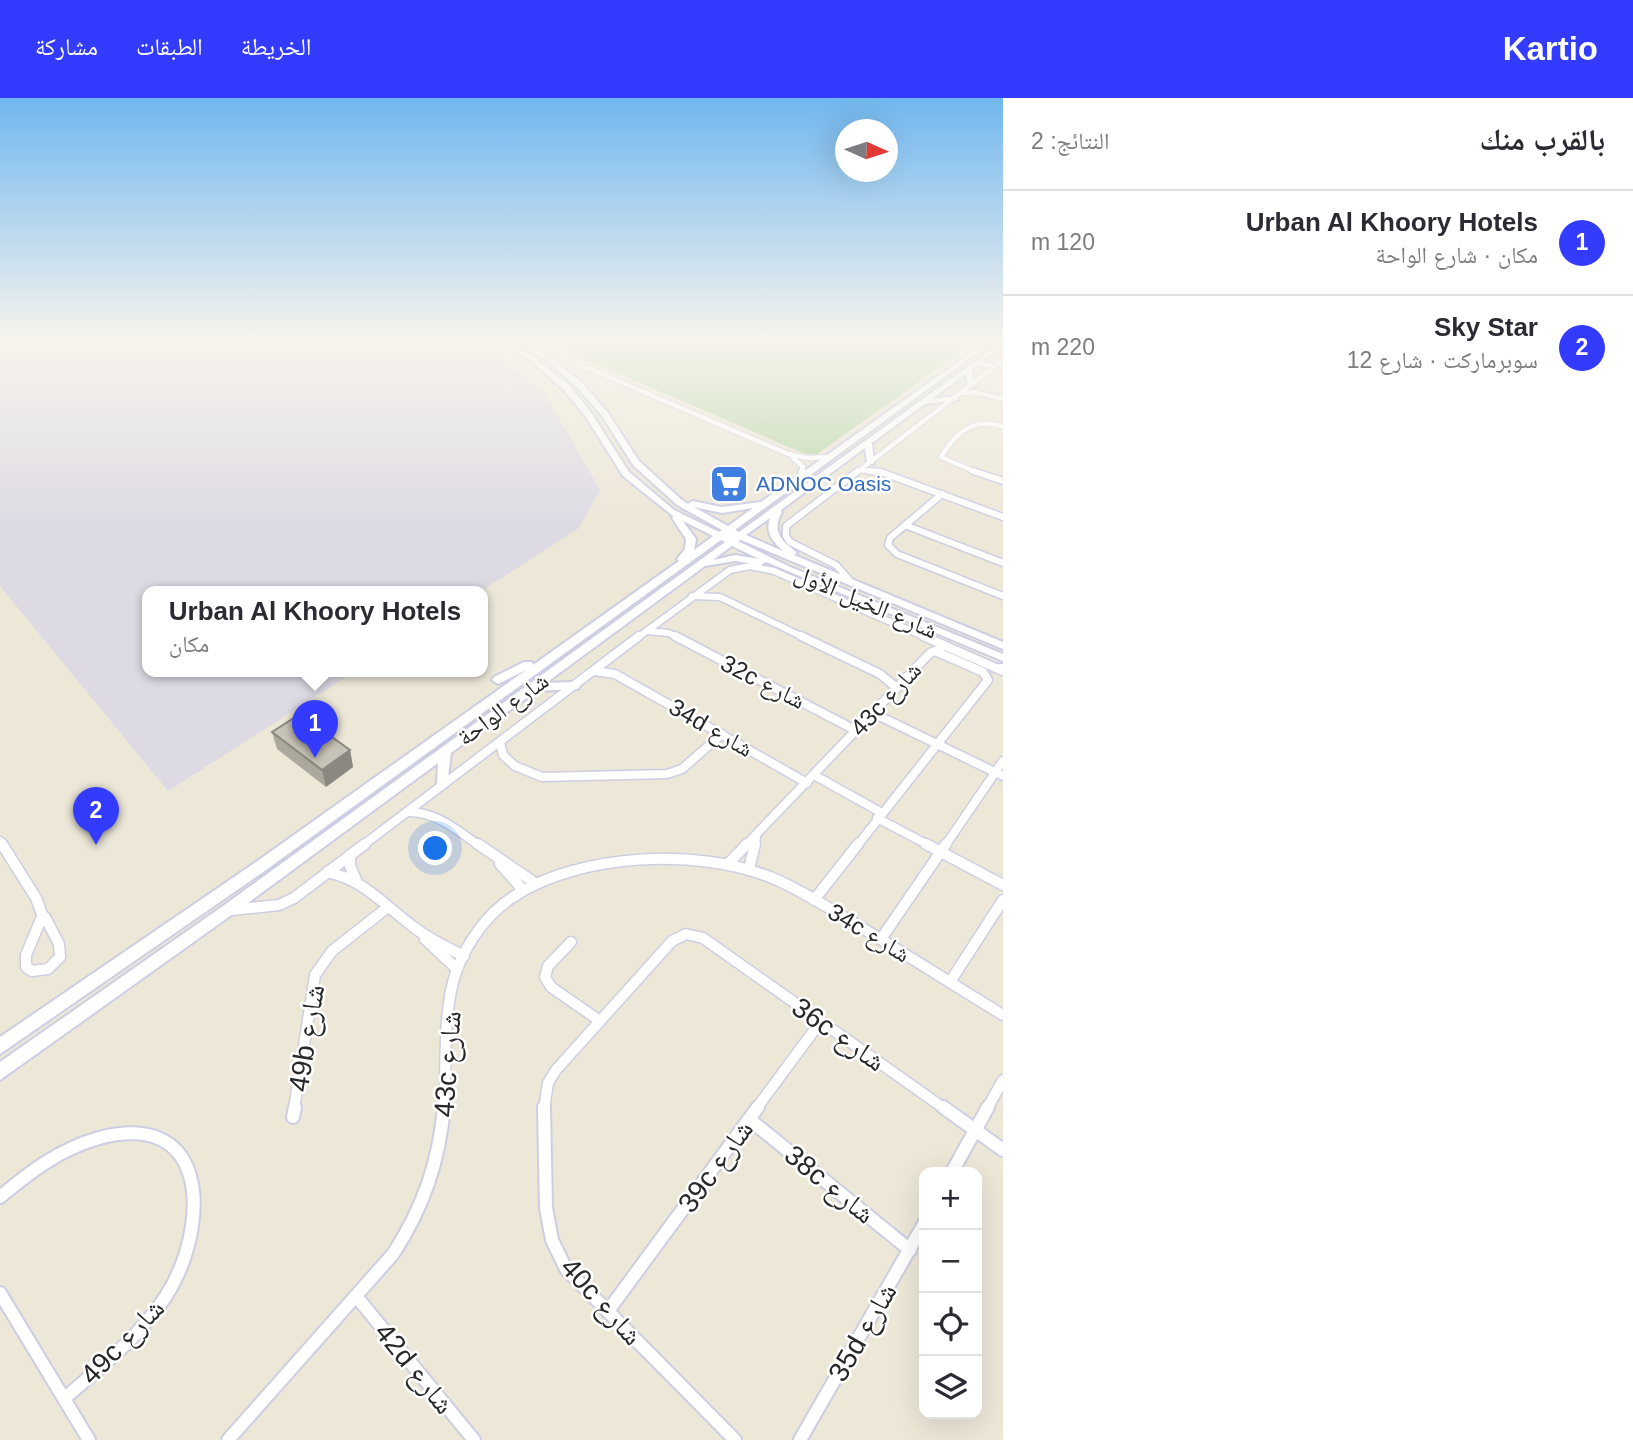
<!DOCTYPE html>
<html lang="ar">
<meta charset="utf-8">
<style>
:root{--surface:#fff;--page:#f7f7f7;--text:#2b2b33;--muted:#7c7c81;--line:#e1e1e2;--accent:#333bff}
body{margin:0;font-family:Arial,"Noto Naskh Arabic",sans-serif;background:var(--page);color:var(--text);direction:rtl}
.controls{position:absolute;right:21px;bottom:21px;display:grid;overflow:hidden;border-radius:14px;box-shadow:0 7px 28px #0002}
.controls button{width:63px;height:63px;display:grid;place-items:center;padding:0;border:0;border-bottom:2px solid var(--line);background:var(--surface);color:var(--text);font:35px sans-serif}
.compass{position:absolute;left:835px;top:21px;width:63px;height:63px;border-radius:50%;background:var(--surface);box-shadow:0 7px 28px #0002;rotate:93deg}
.you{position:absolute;left:436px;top:751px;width:24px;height:24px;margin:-18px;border:5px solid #fff;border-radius:50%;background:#1a73e8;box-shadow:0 0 0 10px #1a73e833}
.badge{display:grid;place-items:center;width:46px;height:46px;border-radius:50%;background:var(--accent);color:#fff;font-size:23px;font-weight:700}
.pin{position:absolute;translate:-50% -58px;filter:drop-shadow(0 2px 4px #0008)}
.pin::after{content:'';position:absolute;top:37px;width:24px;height:21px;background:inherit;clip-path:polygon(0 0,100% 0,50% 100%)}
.popup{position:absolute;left:142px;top:488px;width:346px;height:91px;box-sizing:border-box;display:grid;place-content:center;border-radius:14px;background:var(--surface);filter:drop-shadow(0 2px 5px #0005);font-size:23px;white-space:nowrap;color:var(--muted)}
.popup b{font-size:26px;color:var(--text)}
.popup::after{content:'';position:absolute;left:50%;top:100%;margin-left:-14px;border:14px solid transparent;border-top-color:var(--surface)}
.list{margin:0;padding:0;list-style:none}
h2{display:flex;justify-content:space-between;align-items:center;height:91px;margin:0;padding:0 28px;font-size:30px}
h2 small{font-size:23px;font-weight:400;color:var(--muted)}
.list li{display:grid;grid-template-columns:46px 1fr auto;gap:21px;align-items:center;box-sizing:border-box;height:105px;padding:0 28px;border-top:2px solid var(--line)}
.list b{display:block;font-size:26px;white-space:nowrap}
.list p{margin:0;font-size:23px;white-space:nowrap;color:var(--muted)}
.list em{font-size:23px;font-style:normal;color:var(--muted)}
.icon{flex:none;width:38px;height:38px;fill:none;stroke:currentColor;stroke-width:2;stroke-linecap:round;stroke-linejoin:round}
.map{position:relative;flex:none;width:1003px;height:1342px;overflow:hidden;direction:ltr}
header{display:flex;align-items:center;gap:42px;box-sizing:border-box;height:98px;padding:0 35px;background:var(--accent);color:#fff}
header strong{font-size:33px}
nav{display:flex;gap:38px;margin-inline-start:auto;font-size:24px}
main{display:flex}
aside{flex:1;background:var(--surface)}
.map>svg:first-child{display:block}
.industrial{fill:#dedae4}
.cemetery{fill:#bcd8ad}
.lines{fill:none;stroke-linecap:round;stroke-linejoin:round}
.street-far4-casing{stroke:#cdcee3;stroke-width:6}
.street-far3-casing{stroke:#cdcee3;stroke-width:9}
.street-far2-casing{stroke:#cdcee3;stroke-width:11}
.street-far1-casing{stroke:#cdcee3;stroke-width:13}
.street-casing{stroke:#cdcee3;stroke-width:16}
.secondary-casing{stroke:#cdcee3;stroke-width:4}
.street-far4{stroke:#fff;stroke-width:4.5}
.street-far3{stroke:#fff;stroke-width:6}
.street-far2{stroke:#fff;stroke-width:8}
.street-far1{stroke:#fff;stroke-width:10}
.street{stroke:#fff;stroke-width:12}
.secondary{fill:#fff;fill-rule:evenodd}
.wall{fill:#aca89e}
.shaded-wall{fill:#8c8881}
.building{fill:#c8c3b8;stroke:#8c8881;stroke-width:2}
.labels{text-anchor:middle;stroke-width:5;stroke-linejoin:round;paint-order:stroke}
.far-shop-label{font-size:21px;fill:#366cbe;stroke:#fff;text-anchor:start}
.street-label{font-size:24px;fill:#282828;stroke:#fff}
.near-street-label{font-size:28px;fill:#282828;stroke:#fff}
</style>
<header>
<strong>Kartio</strong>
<nav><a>الخريطة</a><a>الطبقات</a><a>مشاركة</a></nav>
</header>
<main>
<aside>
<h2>بالقرب منك<small>النتائج: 2</small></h2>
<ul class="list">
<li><span class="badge">1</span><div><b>Urban Al Khoory Hotels</b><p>مكان · شارع الواحة</p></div><em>120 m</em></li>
<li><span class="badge">2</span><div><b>Sky Star</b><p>سوبرماركت · شارع 12</p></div><em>220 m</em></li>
</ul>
</aside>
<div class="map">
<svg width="1003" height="1342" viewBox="0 0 1003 1342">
<rect width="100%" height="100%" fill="#ede7d8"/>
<!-- industrial -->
<path class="industrial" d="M0,243h477l12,6 56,47 55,96 -21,38 -99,64h-333v80h207l-186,119 -168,-205z"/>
<!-- cemetery -->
<path class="cemetery" d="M543,243h434l-160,113h-12z"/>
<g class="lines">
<defs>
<g id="street-far4">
<path d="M580,269l8,1 200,86 19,4 24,-1"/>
<path d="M962,295l12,-1 29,7"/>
<path d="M793,360l10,9 -2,6"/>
<path d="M860,372l23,3"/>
<path d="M856,375l147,-113"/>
<path d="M978,375l-37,-16c15,-25 33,-40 62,-31"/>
</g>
<g id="street-far3">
<path d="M869,373l12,1 122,45"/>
<path d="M973,373l30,10"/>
<path d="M799,383l3,-10"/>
<path d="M942,396l-52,44 -2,7 9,9 106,42"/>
<path d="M905,427l98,38"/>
<path d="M852,485l-16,-18 -46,-23 -4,-6v-10l72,-55"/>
<path d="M692,498l28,1 85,41"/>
<path d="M647,533l22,2 9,5"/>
<path d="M637,540l93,-68 20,-4 24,5 153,67"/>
</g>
<g id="street-far2">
<path d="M675,538l182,95"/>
<path d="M801,538l79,38 17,14"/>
<path d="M923,538l80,35"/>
<path d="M594,573l21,3 192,109"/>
<path d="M873,615l130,63"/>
<path d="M500,644l3,13 12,11 27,11 125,-3 15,-5 40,-35"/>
<path d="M814,677l68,38"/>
<path d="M409,714c28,0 49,19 71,34"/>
<path d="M877,720l53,28"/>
<path d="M0,743l3,5"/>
<path d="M362,748l277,-210"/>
<path d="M745,748l185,-193 10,-4"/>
<path d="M754,748l2,-8"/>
<path d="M857,748l131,-166 -5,-8 -48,-21"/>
<path d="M945,748l58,-85"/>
</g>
<g id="street-far1">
<path d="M2,746l34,54 7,19"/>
<path d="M478,746l57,39"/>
<path d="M926,746l77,41"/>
<path d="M350,757v11l6,14"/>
<path d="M500,766l23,26"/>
<path d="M728,766l19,-20"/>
<path d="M749,771l6,-25"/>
<path d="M327,774c36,7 56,32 84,53 16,13 34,22 53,31"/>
<path d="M814,802l44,-56"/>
<path d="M231,812l48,-5 15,-7 71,-54"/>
<path d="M45,819l14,27 1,13 -12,12 -16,2 -6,-4v-12l15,-36z"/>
<path d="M425,841l32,30"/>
<path d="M881,841l65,-95"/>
<path d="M571,844l-23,24 -3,11 6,10 49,34"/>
<path d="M950,884l53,-82"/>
<path d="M294,1011l21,-134 17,-24 56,-44"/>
<path d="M444,1011c3,-44 -2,-95 12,-137 11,-30 31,-58 57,-75 66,-44 185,-49 257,-20 28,11 53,28 79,43 52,31 103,64 154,95"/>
<path d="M544,1011l4,-26 8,-13 116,-129 14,-7 17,4 242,171"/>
<path d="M756,1011l65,-88"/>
<path d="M987,1011l16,-29"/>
</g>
<g id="street">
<path d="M544,1009l2,101 6,32 14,29 169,171"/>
<path d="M943,1009l60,43"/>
<path d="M293,1019l2,-10"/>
<path d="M749,1021l161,131"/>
<path d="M952,1074l36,-65"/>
<path d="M0,1099c31,-26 60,-48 99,-59 107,-28 110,77 74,146 -25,47 -70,80 -109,115"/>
<path d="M0,1195l89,147"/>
<path d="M356,1198l118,144"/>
<path d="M608,1213l150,-204"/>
<path d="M228,1342l165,-186c30,-46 46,-92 51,-147"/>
<path d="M800,1342l124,-216"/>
</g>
<g id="secondary">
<path d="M498,243h8l27,16 37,29 22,28 37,58 45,38 45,22 3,-2 -45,-25 -44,-40 -31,-49 -25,-29 -26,-24 -35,-22h7l32,20 28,22 25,30 31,48 44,40 5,3 4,-3 30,6 39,-5 226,-161h7l-259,189 4,2 264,-191v5l-19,14 3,3 11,1v2l-13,1 -6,-3 -7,5 3,18 -7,-2 -2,-11 -34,25 23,-3h3v4l-33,4 -53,39 2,21 -7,-2 -2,-14 -84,62 1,2c-10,18 -2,28 13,39l2,2 -3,2 209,87v7l-262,-109 -3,1 50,25 215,88v7l-237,-99 -5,3 -26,-4 -30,5 -159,117 28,-1 4,1 2,3 -2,3 -42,2 -85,62 -4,34h-8l-2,-3 1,-21 -205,151 -233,166v-18l223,-156 502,-364 -4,-2 -455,330 -266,184v-17l256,-175 270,-192 -28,14 -6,-4 2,-3 30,-15h8l1,3 146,-104 -2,-2 8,-10 1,-10 -14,-21 1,-2 -50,-40 -37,-59 -22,-27 -35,-31zM694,409l28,6 31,-5 -25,18zM770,420c-5,14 2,23 13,33l-37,-16zM683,423l30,15 -19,14 2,-11zM732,448l27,13 -24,-4 -22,5z"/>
<path d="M1003,566v8l-11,-1 -1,-3 1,-3z"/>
</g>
</defs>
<!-- street-far4 casing -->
<use href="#street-far4" class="street-far4-casing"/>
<!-- street-far3 casing -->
<use href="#street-far3" class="street-far3-casing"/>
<!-- street-far2 casing -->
<use href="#street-far2" class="street-far2-casing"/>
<!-- street-far1 casing -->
<use href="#street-far1" class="street-far1-casing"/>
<!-- street casing -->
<use href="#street" class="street-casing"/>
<!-- secondary casing -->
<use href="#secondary" class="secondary-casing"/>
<!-- street-far4 -->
<use href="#street-far4" class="street-far4"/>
<!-- street-far3 -->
<use href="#street-far3" class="street-far3"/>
<!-- street-far2 -->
<use href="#street-far2" class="street-far2"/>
<!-- street-far1 -->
<use href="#street-far1" class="street-far1"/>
<!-- street -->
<use href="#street" class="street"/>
<!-- secondary -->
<use href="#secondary" class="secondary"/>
</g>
<!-- wall -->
<path class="wall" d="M272,634l78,18 3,17 -27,20 -49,-38z"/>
<!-- shaded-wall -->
<path class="shaded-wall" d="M350,652l3,17 -27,20 -4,-17z"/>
<!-- building -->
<path class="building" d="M300,616l50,36 -28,20 -50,-38z"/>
<!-- sky -->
<linearGradient id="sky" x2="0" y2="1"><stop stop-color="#71b7f0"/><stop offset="0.56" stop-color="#f7f4ed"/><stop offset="1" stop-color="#f7f4ed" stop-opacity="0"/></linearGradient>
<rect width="1003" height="431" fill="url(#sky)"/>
<!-- icons -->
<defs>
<symbol id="supermarket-square" viewBox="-11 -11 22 22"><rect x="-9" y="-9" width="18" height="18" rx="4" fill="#3f7fe0" stroke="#fff"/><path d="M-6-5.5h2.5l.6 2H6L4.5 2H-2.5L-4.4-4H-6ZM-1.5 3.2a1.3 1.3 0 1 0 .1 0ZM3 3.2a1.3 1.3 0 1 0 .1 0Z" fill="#fff"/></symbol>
</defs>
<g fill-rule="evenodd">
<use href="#supermarket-square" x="707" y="364" width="44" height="44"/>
</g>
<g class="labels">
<!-- far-shop labels -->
<g class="far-shop-label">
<text x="756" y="393">ADNOC Oasis</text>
</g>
<!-- street labels -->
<g class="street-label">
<text transform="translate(866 504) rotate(23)" y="8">شارع الخيل الأول</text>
<text transform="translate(763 584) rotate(27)" y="8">32c شارع</text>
<text transform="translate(886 601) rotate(-47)" y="8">43c شارع</text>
<text transform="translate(503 611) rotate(-36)" y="8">شارع الواحة</text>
<text transform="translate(711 630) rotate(30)" y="8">34d شارع</text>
<text transform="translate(869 835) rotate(31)" y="8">34c شارع</text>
</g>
<!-- near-street labels -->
<g class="near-street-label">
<text transform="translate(839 936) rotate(35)" y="10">36c شارع</text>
<text transform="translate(306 940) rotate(-81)" y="10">49b شارع</text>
<text transform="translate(447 966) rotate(-86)" y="10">43c شارع</text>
<text transform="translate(715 1068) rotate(-54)" y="10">39c شارع</text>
<text transform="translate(830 1086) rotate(39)" y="10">38c شارع</text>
<text transform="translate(602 1203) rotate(48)" y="10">40c شارع</text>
<text transform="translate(862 1234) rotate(-60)" y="10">35d شارع</text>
<text transform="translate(122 1243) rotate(-46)" y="10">49c شارع</text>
<text transform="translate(415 1270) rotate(51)" y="10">42d شارع</text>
</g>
</g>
</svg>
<div class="controls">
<button>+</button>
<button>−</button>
<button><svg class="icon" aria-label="locate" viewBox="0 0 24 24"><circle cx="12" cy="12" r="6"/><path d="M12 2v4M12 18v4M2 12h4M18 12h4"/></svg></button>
<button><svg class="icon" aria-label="layers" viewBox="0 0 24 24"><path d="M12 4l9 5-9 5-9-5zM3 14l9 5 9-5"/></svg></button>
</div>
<svg class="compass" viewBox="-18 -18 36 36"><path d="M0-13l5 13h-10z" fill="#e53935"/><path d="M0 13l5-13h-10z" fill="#7c7c81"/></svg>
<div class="you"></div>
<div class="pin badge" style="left:315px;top:660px">1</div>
<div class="popup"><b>Urban Al Khoory Hotels</b>مكان</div>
<div class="pin badge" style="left:96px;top:747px">2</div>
</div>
</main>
